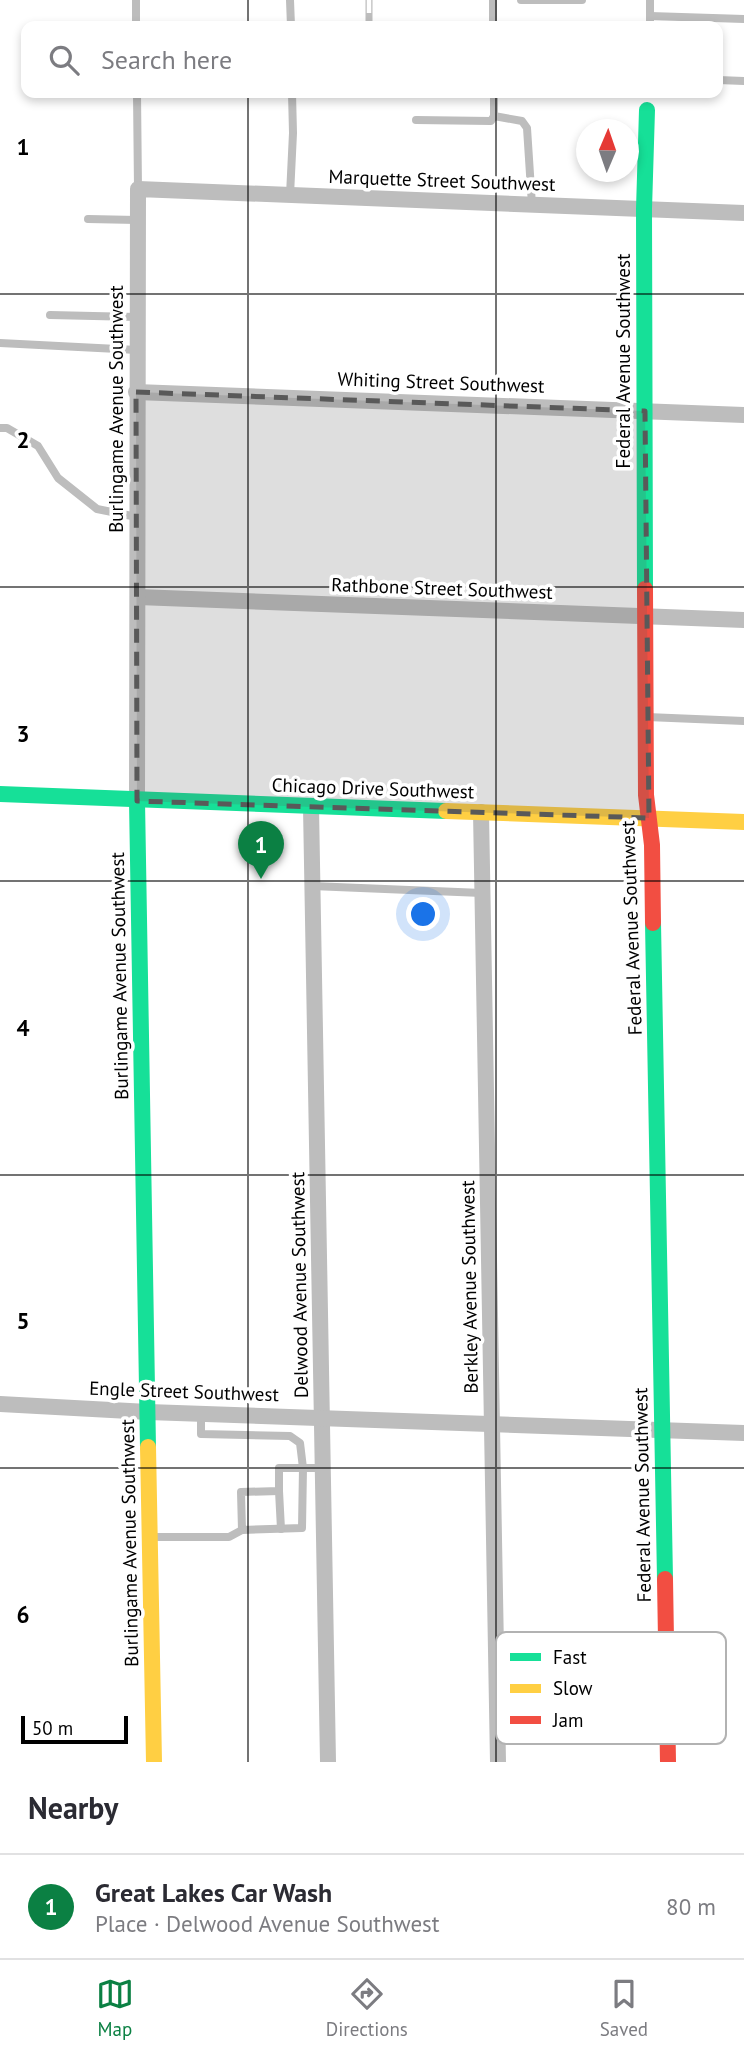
<!DOCTYPE html>
<meta charset="utf-8">
<style>
:root{--surface:#fff;--page:#f7f7f7;--text:#2b2b33;--muted:#7c7c81;--line:#e1e1e2;--accent:#0b8043}
body{margin:0;font-family:"PT Sans",sans-serif;background:var(--page);color:var(--text)}
.compass{position:absolute;left:576px;top:119px;width:63px;height:63px;border-radius:50%;background:var(--surface);box-shadow:0 4px 10px #0003;rotate:2deg}
.scale{position:absolute;left:21px;bottom:18px;width:107px;box-sizing:border-box;padding-left:7px;border:4px solid #000;border-top:0;font-size:19px;line-height:24px;white-space:nowrap;color:#000;-webkit-text-stroke:5px #fff;paint-order:stroke}
.you{position:absolute;left:424px;top:915px;width:24px;height:24px;margin:-18px;border:5px solid #fff;border-radius:50%;background:#1a73e8;box-shadow:0 0 0 10px #1a73e833}
.badge{display:grid;place-items:center;width:46px;height:46px;border-radius:50%;background:var(--accent);color:#fff;font-size:23px;font-weight:700}
.pin{position:absolute;translate:-50% -58px;filter:drop-shadow(0 2px 4px #0008)}
.pin::after{content:'';position:absolute;top:37px;width:24px;height:21px;background:inherit;clip-path:polygon(0 0,100% 0,50% 100%)}
.list{margin:0;padding:0;list-style:none}
h2{display:flex;justify-content:space-between;align-items:center;height:91px;margin:0;padding:0 28px;font-size:30px}
h2 small{font-size:23px;font-weight:400;color:var(--muted)}
.list li{display:grid;grid-template-columns:46px 1fr auto;gap:21px;align-items:center;box-sizing:border-box;height:105px;padding:0 28px;border-top:2px solid var(--line)}
.list b{display:block;font-size:26px;white-space:nowrap}
.list p{margin:0;font-size:23px;white-space:nowrap;color:var(--muted)}
.list em{font-size:23px;font-style:normal;color:var(--muted)}
.icon{flex:none;width:38px;height:38px;fill:none;stroke:currentColor;stroke-width:2;stroke-linecap:round;stroke-linejoin:round}
.map{position:relative;flex:none;width:744px;height:1762px;overflow:hidden}
.search{position:absolute;background:var(--surface);box-shadow:0 4px 10px #0003;left:21px;right:21px;top:21px;height:77px;display:flex;align-items:center;gap:18px;box-sizing:border-box;padding:0 24px;border-radius:14px;color:var(--muted);font-size:26px}
.sheet{height:196px;background:var(--surface)}
nav{display:flex;justify-content:space-around;align-items:center;box-sizing:border-box;height:98px;border-top:2px solid var(--line);background:var(--surface);font-size:19px;color:var(--muted)}
nav a{display:grid;justify-items:center;gap:4px}
nav .on{color:var(--accent)}
.map>svg:first-child{display:block}
.lines{fill:none;stroke-linecap:round;stroke-linejoin:round}
.lane{stroke:#bdbdbd;stroke-width:8}
.street{stroke:#bdbdbd;stroke-width:16}
.fast{stroke:#16e098;stroke-width:16}
.slow{stroke:#ffcf43;stroke-width:16}
.jam{stroke:#f24e42;stroke-width:16}
.rail-casing{stroke:#bdbdbd;stroke-width:7}
.rail{stroke:#fff;stroke-width:4.5;stroke-dasharray:13;stroke-linecap:butt}
.marked{fill:#595959;fill-opacity:0.2;stroke:#595959;stroke-width:5;stroke-dasharray:14 9;stroke-linejoin:round}
.grid{fill:none;stroke:#000;stroke-width:2;stroke-opacity:0.55}
.labels{text-anchor:middle;stroke-width:7;stroke-linejoin:round;paint-order:stroke}
.street-label{font-size:19px;fill:#000;stroke:#fff}
.key{fill:#fff;stroke:#b2b2b2;stroke-width:2}
.key-label{font-size:19px;fill:#000}
.grid-label{font-size:23px;text-anchor:middle;font-weight:bold;fill:#000;stroke:#fff;stroke-width:7;stroke-linejoin:round;paint-order:stroke}
</style>
<div class="map">
<svg width="744" height="1762" viewBox="0 0 744 1762">
<rect width="100%" height="100%" fill="#fff"/>
<g class="lines">
<!-- lane -->
<g class="lane">
<path d="M136,0v26"/>
<path d="M290,0l1,26"/>
<path d="M493,0v26"/>
<path d="M521,0h61"/>
<path d="M650,16l94,3"/>
<path d="M650,26v-26"/>
<path d="M718,80l26,1"/>
<path d="M137,93l1,96"/>
<path d="M494,116l28,5 5,7 5,77"/>
<path d="M416,120l75,1 3,-5v-23"/>
<path d="M290,195l3,-62 -1,-40"/>
<path d="M88,219l49,1"/>
<path d="M50,315l87,2"/>
<path d="M0,343l137,7"/>
<path d="M0,428h7l31,18 20,32 39,31 40,8"/>
<path d="M647,717l97,4"/>
<path d="M312,886l170,7"/>
<path d="M201,1414v20l89,2 10,7 3,25 -1,60 -60,2 -1,-38 38,-1v-23h43"/>
<path d="M279,1491l2,38"/>
<path d="M153,1537h76l13,-7"/>
</g>
<!-- street -->
<g class="street">
<path d="M136,392l608,23"/>
<path d="M138,597l606,23"/>
<path d="M137,801l1,-612 606,24"/>
<path d="M311,807l17,955"/>
<path d="M481,812l17,950"/>
<path d="M0,1404l148,8 596,21"/>
</g>
<!-- fast -->
<g class="fast">
<path d="M645,589l-1,-380 3,-99"/>
<path d="M0,794l446,17"/>
<path d="M137,801l11,646"/>
<path d="M653,923l12,656"/>
</g>
<!-- slow -->
<g class="slow">
<path d="M446,811l298,11"/>
<path d="M148,1447l6,315"/>
</g>
<!-- jam -->
<g class="jam">
<path d="M645,589l1,206 6,50 1,78"/>
<path d="M665,1579l3,183"/>
</g>
<defs>
<path id="rail" d="M369,0v26"/>
</defs>
<!-- rail casing -->
<use href="#rail" class="rail-casing"/>
<!-- rail -->
<use href="#rail" class="rail"/>
</g>
<!-- marked area -->
<path class="marked" d="M136,392l509,19 4,407 -512,-17z"/>
<!-- grid -->
<path class="grid" d="M248,0v26M496,0v26M248,93v1669M496,93v1669M0,294h744M0,587h744M0,881h744M0,1175h744M0,1468h744"/>
<g class="labels">
<!-- street labels -->
<g class="street-label">
<text transform="translate(442 180) rotate(2)" y="7">Marquette Street Southwest</text>
<text transform="translate(623 361) rotate(-90)" y="7">Federal Avenue Southwest</text>
<text transform="translate(441 382) rotate(2)" y="7">Whiting Street Southwest</text>
<text transform="translate(116 409) rotate(-90)" y="7">Burlingame Avenue Southwest</text>
<text transform="translate(442 588) rotate(2)" y="7">Rathbone Street Southwest</text>
<text transform="translate(373 788) rotate(2)" y="7">Chicago Drive Southwest</text>
<text transform="translate(631 928) rotate(-92)" y="7">Federal Avenue Southwest</text>
<text transform="translate(119 976) rotate(-91)" y="7">Burlingame Avenue Southwest</text>
<text transform="translate(299 1285) rotate(-91)" y="7">Delwood Avenue Southwest</text>
<text transform="translate(469 1287) rotate(-91)" y="7">Berkley Avenue Southwest</text>
<text transform="translate(184 1391) rotate(2)" y="7">Engle Street Southwest</text>
<text transform="translate(642 1495) rotate(-91)" y="7">Federal Avenue Southwest</text>
<text transform="translate(129 1543) rotate(-91)" y="7">Burlingame Avenue Southwest</text>
</g>
</g>
<!-- legend -->
<rect x="496" y="1632" width="230" height="112" rx="10" class="key"/>
<rect x="510" y="1653" width="31" height="8" fill="#16e098"/>
<rect x="510" y="1684" width="31" height="9" fill="#ffcf43"/>
<rect x="510" y="1716" width="31" height="8" fill="#f24e42"/>
<g class="key-label">
<text x="553" y="1664">Fast</text>
<text x="553" y="1695">Slow</text>
<text x="553" y="1727">Jam</text>
</g>
<g class="grid-label">
<text x="23" y="155">1</text>
<text x="23" y="448">2</text>
<text x="23" y="742">3</text>
<text x="23" y="1036">4</text>
<text x="23" y="1329">5</text>
<text x="23" y="1623">6</text>
</g>
</svg>
<svg class="compass" viewBox="-18 -18 36 36"><path d="M0-13l5 13h-10z" fill="#e53935"/><path d="M0 13l5-13h-10z" fill="#7c7c81"/></svg>
<div class="scale">50 m</div>
<div class="you"></div>
<div class="pin badge" style="left:261px;top:879px">1</div>
<div class="search"><svg class="icon" aria-label="search" viewBox="0 0 24 24"><circle cx="10" cy="10" r="6"/><path d="M15 15l6 6"/></svg>Search here</div>
</div>
<section class="sheet">
<h2>Nearby<small></small></h2>
<ul class="list">
<li><span class="badge">1</span><div><b>Great Lakes Car Wash</b><p>Place · Delwood Avenue Southwest</p></div><em>80 m</em></li>
</ul>
</section>
<nav>
<a class="on"><svg class="icon" aria-label="map" viewBox="0 0 24 24"><path d="M3 6l6-2 6 2 6-2v14l-6 2-6-2-6 2zM9 4v14M15 6v14"/></svg>Map</a>
<a><svg class="icon" aria-label="directions" viewBox="0 0 24 24"><path d="M12 3l9 9-9 9-9-9zM9 14v-3h6M13 9l2 2-2 2"/></svg>Directions</a>
<a><svg class="icon" aria-label="saved" viewBox="0 0 24 24"><path d="M7 4h10v16l-5-4-5 4z"/></svg>Saved</a>
</nav>
